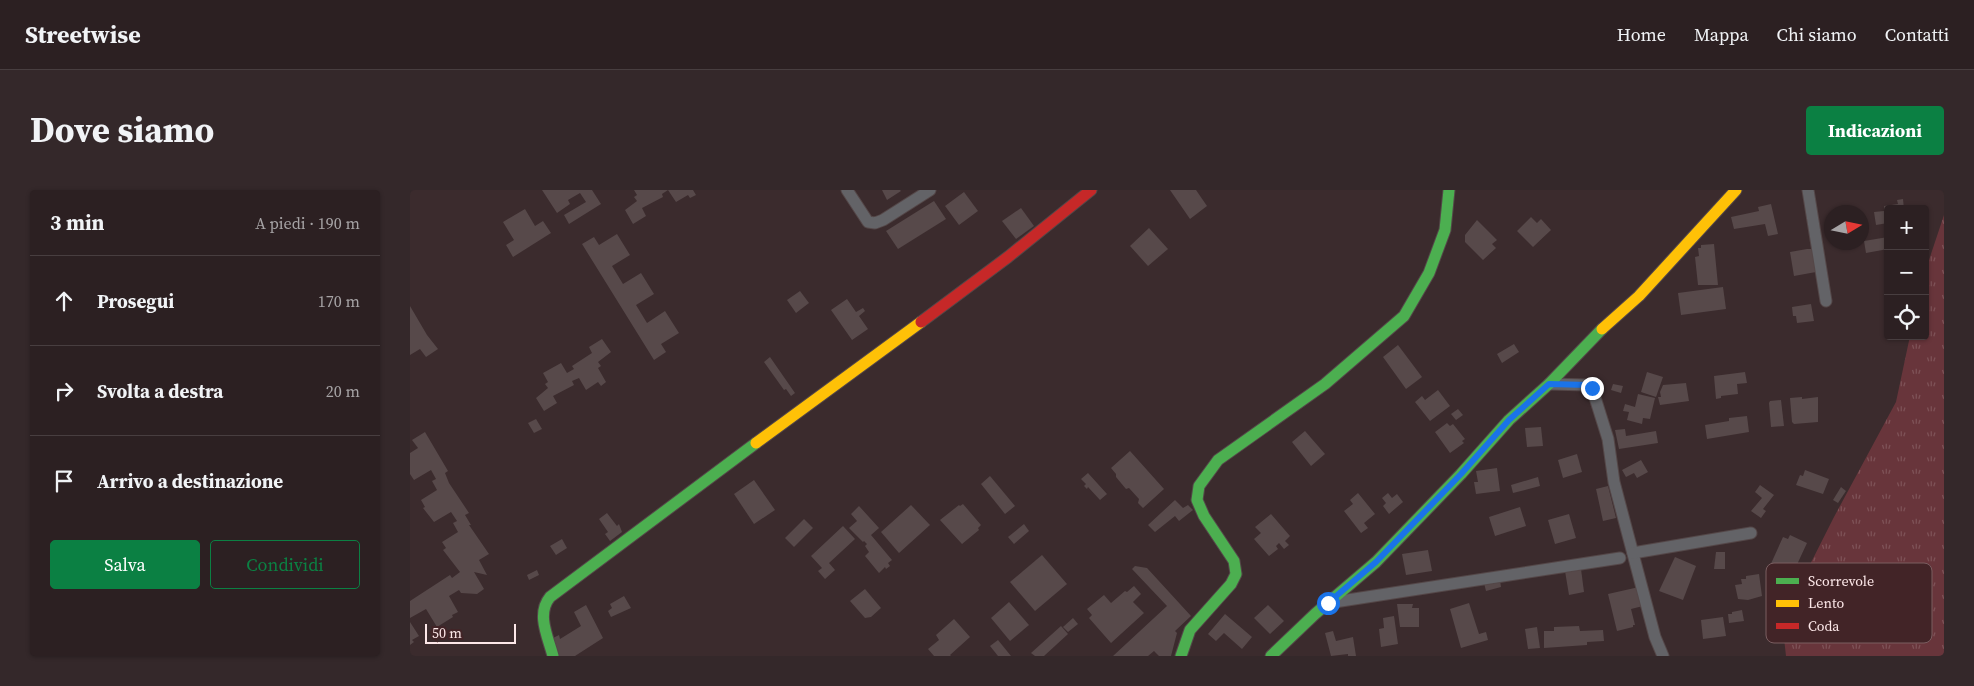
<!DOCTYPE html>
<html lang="it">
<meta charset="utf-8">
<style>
:root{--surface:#2c2022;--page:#34282a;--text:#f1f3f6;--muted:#a6a3a5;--line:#483e40;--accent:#0b8043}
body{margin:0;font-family:"Source Serif 4",serif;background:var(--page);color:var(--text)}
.controls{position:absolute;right:15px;top:15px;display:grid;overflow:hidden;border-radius:5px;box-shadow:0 1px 4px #0004}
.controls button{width:45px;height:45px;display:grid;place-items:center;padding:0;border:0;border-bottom:1px solid var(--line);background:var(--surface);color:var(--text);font:25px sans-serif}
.compass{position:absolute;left:1414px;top:15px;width:45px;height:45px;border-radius:50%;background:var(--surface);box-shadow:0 1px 4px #0004;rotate:80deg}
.scale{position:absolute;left:15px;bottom:12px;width:91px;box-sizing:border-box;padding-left:5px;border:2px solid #fce7e8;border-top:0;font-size:14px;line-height:18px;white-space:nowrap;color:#fce7e8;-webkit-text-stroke:4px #422427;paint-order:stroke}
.stop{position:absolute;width:15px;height:15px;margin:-11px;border:4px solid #1a73e8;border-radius:50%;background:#fff}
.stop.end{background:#1a73e8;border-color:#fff;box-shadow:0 1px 5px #0008}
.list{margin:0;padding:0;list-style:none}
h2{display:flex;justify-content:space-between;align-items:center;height:65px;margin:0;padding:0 20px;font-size:21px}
h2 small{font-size:16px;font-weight:400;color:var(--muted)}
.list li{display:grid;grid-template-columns:32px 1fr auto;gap:15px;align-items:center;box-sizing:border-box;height:90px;padding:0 20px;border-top:1px solid var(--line)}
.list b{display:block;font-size:19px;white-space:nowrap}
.list em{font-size:16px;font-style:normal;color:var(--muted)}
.actions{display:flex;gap:10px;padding:15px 20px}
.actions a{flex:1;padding:11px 0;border:1px solid var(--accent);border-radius:5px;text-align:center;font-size:18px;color:var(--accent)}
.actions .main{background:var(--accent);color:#fff}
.icon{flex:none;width:28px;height:28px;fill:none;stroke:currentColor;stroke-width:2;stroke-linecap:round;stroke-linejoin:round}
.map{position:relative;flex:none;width:1534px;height:466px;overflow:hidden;border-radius:5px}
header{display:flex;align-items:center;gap:30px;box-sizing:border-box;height:70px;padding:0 25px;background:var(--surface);border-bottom:1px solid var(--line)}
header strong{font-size:24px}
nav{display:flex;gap:28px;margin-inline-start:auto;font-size:18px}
.intro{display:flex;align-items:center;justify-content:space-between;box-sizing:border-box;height:120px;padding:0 30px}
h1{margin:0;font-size:35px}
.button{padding:12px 22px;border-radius:5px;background:var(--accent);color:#fff;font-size:18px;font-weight:700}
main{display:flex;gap:30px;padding:0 30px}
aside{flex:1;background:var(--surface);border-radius:5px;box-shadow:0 1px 4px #0004}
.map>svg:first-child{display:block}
.grass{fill:url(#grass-tufts)}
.building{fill:#57494a}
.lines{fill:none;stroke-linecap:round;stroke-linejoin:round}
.street-casing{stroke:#544748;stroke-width:13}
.fast-casing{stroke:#544748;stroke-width:13}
.slow-casing{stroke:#544748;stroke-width:13}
.jam-casing{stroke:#544748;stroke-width:13}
.street{stroke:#636367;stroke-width:11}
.fast{stroke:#4caf50;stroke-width:11}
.slow{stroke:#ffc107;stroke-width:11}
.jam{stroke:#c62828;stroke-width:11}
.route{stroke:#1a73e8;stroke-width:6}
.key{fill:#422427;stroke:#7a5e61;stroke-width:1}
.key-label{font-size:14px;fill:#fce7e8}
</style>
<header>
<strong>Streetwise</strong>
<nav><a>Home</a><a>Mappa</a><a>Chi siamo</a><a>Contatti</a></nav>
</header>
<div class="intro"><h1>Dove siamo</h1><a class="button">Indicazioni</a></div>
<main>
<aside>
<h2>3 min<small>A piedi · 190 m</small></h2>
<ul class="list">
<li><svg class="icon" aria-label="ahead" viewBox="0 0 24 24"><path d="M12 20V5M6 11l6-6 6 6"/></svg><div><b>Prosegui</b></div><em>170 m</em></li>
<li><svg class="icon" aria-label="right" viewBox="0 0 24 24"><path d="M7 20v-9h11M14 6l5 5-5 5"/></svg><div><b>Svolta a destra</b></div><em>20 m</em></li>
<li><svg class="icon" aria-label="arrive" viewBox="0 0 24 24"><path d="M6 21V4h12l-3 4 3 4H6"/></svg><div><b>Arrivo a destinazione</b></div></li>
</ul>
<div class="actions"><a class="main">Salva</a><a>Condividi</a></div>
</aside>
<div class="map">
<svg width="1534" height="466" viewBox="0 0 1534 466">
<defs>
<pattern id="grass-tufts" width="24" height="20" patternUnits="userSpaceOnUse" patternTransform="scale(1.25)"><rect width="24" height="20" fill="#68353b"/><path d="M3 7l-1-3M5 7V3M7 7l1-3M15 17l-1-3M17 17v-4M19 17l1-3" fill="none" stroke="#7e5257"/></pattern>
</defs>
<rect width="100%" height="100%" fill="#3b2b2d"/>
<!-- grass -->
<path class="grass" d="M1534,25v441h-158l-4,-36 52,-103 62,-115 14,-66h15v-64z"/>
<!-- building -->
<g class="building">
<path d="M132,0h50l9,14 -32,20 -5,-9 22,-13 -6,-9 -12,7 2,4 -13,9z"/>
<path d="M224,0h59l3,5 -6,3 -2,-3 -12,7 -8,-12 -6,4 1,3 -21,11 4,8 -13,8 -8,-14 12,-9 -3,-4 3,-2z"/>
<path d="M472,0h18l1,1 -14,9z"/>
<path d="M760,0h26l11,16 -17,13z"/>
<path d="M554,2l14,19 -19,14 -14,-19z"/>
<path d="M1493,9l1,10h-16v14l-12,2 -2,-13 10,-1v-5l14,-2 -1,-4z"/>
<path d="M524,11l12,18 -48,30 -12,-18z"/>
<path d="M1361,14l7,30 -10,2 -3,-12 -31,5 -3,-12 28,-6 -1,-4z"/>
<path d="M611,18l13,18 -18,13 -14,-18z"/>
<path d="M115,19l10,17 8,-5 8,12 -38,24 -7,-12 8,-5 -11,-18z"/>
<path d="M1121,27l6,6 4,-4 10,11 -18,17 -16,-16z"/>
<path d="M1067,30l20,20 -5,4 4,4 -13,12 -18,-18v-7z"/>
<path d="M739,38l19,21 -20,17 -18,-20z"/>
<path d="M207,44l13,21 -18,11 11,18 18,-11 13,21 -18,11 11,18 18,-12 14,22 -18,11 5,8 -12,8 -72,-116 12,-7 5,8z"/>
<path d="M1478,47v12l-22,4 -2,-12z"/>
<path d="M1304,54l4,41h-20l-3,-28 4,-1 -1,-8h3v-3z"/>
<path d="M1397,59h6l3,23 -22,4 -4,-24z"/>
<path d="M1313,97l3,22 -45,6 -3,-22z"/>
<path d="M390,101l9,12 -13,10 -9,-13z"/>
<path d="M437,109l9,13 7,-4 2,3 -6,5 9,13 -16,11 -21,-30z"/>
<path d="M1401,114l3,17 -17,2 -1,-7h-3l-1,-9z"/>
<path d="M0,116l17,29 11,14 -12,8 -6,-8 -10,6z"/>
<path d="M192,149l9,13 -13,10 3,4 -3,2 8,14 -5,4 -3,-4 -12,8 -7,-12 -7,3 2,4 -21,11 4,7 -13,8 -8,-13 12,-10 -3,-4 3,-2 -5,-9 18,-10 6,10 7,-4 -2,-3 20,-13 -3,-6z"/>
<path d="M1104,154l5,8 -17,11 -5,-9z"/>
<path d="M988,155l24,32 -16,12 -23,-32z"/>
<path d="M360,167l25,36 -4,3 -5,-7 -2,1 -20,-28z"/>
<path d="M1237,182l16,5 -7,20 -15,-5z"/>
<path d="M1335,182l2,11 -10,1 1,10 -17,2v2l-5,1 -2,-23z"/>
<path d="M1276,193l3,18 -29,4 -2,-8h3l-1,-5 3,-7z"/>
<path d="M1203,194l10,2 -2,7 -10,-3z"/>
<path d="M1028,200l12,16 -20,15 -15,-19 7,-6 3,4z"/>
<path d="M1228,204l17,4 -5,21 -7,-1 -1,6 -15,-4 2,-8 -6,-1 2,-7 10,3z"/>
<path d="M1392,207v2l16,-2v25l-24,2 -2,-2 -2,-24z"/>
<path d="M1371,210l3,26 -13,1 -2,-24 1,-2z"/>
<path d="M1048,219l5,6 -7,5 -5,-6z"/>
<path d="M1337,226l2,16 -42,7 -2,-14 24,-4v-3z"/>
<path d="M126,229l6,10 -8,4 -6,-10z"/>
<path d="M1037,233l3,3 3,-2 12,15 -3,2 2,2 -14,10 -15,-21z"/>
<path d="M1131,237l2,19 -16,1 -2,-19z"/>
<path d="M1215,239l1,7 30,-5 2,12 -39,6 -4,-19z"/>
<path d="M895,241l20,23 -14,12 -19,-24z"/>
<path d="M15,242l23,39 -3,2 4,10 20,30 -4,2 6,10h-2l20,29 -10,6 8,15 -13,-3 10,17 -7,5 -16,-1 -2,-3 -10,6 9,16 -6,3 1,2 -16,10 -11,-18 -16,9v-17l40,-26 2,3 8,-6 -17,-22 3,-2 -4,-6 16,-10 -5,-9 4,-2 -6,-9 -17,10 -11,-14 2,-1 -4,-7 16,-10 -5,-9 4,-2 -5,-9 -17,10 -4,-6v-21l8,-5 -6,-8z"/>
<path d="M720,261l34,38 -21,19 -5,-5 1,-4 -10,-11 -3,1 -10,-12v-3l-5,-6z"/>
<path d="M1167,264l5,18 -19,6 -5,-18z"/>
<path d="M1231,270l7,12 -11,6 -3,-5 -8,4 -4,-7z"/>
<path d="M1087,278l3,23 -24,3 -2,-12h4l-2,-11z"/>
<path d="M1395,280l24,9 -6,15 -27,-9 4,-10 3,1z"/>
<path d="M678,283l19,21 -7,6 -12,-13 -1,2 -3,-3 2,-2 -5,-5z"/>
<path d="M580,286l25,30 -10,8 -24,-30z"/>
<path d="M1128,287l2,9 -27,7 -2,-8z"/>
<path d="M344,290l21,30 -21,14 -20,-30z"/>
<path d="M1350,295l14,10 -11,14 3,2 -5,7 -10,-7 11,-13 -7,-6z"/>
<path d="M1198,296l8,32 -13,3 -7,-32z"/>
<path d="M1431,297l5,4 -8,12 -5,-3z"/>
<path d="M948,303l17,21 -11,9 4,5 -7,5 -17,-22 9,-7 -3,-4z"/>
<path d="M978,303l4,5 5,-4 6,8 -14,12 -6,-8 3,-3 -4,-5z"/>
<path d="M765,310l8,8 5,-3 5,5 -14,11 -4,-5 -20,16 -7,-7z"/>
<path d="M553,314l18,21 -3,3 1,2 -17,14 -22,-24 19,-15 1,1z"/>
<path d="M501,315l19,20 -31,28 -18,-21z"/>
<path d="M449,316l20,22 -8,7 21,25 -4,3 2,3 -4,3 -1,-2 -6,6 -14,-17 4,-4 -4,-6 2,-2 -3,-3 -1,1 -14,-14 8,-7 -6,-7z"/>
<path d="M1110,317l6,19 -31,10 -6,-19z"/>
<path d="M197,323l10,13 2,-2 3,8 -12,9 -5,-7 3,-2 -9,-13z"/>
<path d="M861,324l19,22 -5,5 4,4 -5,4 -5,-6 -3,3 2,3 -9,7 -15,-17 7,-6 -6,-6z"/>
<path d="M1159,324l7,24 -21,6 -7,-24z"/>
<path d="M394,329l9,9 -19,19 -9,-9z"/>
<path d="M614,334l5,7 -15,13 -6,-7z"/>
<path d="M433,336l12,13 -26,24 6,7 -10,9 -7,-8 4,-3 -11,-12z"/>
<path d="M1380,345l17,8 -13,28 -4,-1 -1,2 3,1 -2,3 4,2 -8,18 -14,-6 2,-5 -6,-2 6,-14 -5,-1 14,-31 5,2z"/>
<path d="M152,349l5,9 -11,7 -6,-9z"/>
<path d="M1018,360l4,21 -26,4 -4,-21z"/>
<path d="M1306,362h9v17h-11z"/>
<path d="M632,365l25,29 -32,27 -25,-29z"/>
<path d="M1265,367l21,9 -13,34 -24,-9z"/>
<path d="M725,376l12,2 44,48 -16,15 2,2 -6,23h-12l-5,-5 -6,5h-35l54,-50 -35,-37z"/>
<path d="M1171,379l3,23 -15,3 -4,-24z"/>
<path d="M127,380l2,5 -10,5 -2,-5z"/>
<path d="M1349,384l3,22 -14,4 -10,-1 -3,-14 7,-1 -1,-5h5v-3z"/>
<path d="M1090,390l1,7 -15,4 -2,-8z"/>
<path d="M724,396l7,8 -8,8 11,11 -33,30 -22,-25 3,-3 -5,-6 17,-14 7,8 14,-12 2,1z"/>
<path d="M1229,397l4,19 -12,3 4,16h-2v2l-16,4 -9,-37z"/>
<path d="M455,399l16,19 -10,9 -6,1 -15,-17z"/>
<path d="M214,406l7,12 -20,9 -3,-6 4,-3 -2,-4z"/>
<path d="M599,412l20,23 -19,16 -19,-23z"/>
<path d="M1059,413l10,31 7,-2 2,8 -27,8 -11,-39z"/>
<path d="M987,414h16l-1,4h7v19h-19z"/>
<path d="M176,415l17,33 -28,18h-17l-5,-18 6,-3 1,4 21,-13 -7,-14z"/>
<path d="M858,415l16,16 -14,13 -16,-16z"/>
<path d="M1332,420l2,11 -15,2 -1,-9h4v-2z"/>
<path d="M815,424l27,23 -10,12 -18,-16 -8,8 -8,-7z"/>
<path d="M984,426l4,28 -17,3 -2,-18 5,-1 -1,-10z"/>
<path d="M1313,427l3,19 -23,3 -2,-19z"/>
<path d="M663,428l5,6 -10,8 -5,-5z"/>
<path d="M544,429l16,18 -20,18 1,1h-17l-6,-7 11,-9 -3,-5z"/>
<path d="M0,432l9,14 -7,4 2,2 -4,3z"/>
<path d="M651,436l7,8 -24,22h-9l-4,-3z"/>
<path d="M1169,436l1,5 23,-1 1,11 -17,1v3l-43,3v-17h10v-4z"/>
<path d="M1127,437l3,21 -12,1 -3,-20z"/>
<path d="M923,441l3,10 17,-4 3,19h-8v-2l-17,2 -6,-23z"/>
<path d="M588,450l13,16h-13l-8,-10z"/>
</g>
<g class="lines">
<defs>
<g id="street">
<path d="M437,0l21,32 7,1 8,-3 47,-30"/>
<path d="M1398,0l18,111"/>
<path d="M1139,194l39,1 4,3 16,51 6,43 41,155 8,19"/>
<path d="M1223,363l118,-20"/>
<path d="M918,413l292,-45"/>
</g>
<g id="fast">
<path d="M143,466c-5,-19 -17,-42 -3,-59l206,-154"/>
<path d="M771,466l9,-26 41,-46 5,-10 -2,-13 -30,-45 -7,-16 2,-14 19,-26 107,-76 79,-68 25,-43 16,-43 4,-40"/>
<path d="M861,466l44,-42 61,-52 85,-88 48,-54 40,-36 53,-55"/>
</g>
<g id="slow">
<path d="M1192,139l37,-33 97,-106"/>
<path d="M346,253l165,-121"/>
</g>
<path id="jam" d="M511,132l87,-65 83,-67"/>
</defs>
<!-- street casing -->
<use href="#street" class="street-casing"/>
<!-- fast casing -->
<use href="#fast" class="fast-casing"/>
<!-- slow casing -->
<use href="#slow" class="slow-casing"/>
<!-- jam casing -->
<use href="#jam" class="jam-casing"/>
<!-- street -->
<use href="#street" class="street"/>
<!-- fast -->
<use href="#fast" class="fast"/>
<!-- slow -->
<use href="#slow" class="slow"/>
<!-- jam -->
<use href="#jam" class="jam"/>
</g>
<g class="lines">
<!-- route -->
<path class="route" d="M918,413l48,-41 85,-88 48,-54 40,-36 39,1 4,3"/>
</g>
<!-- legend -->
<rect x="1356" y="373" width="166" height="80" rx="8" class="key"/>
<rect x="1366" y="388" width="23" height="6" fill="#4caf50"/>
<rect x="1366" y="410" width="23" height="7" fill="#ffc107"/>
<rect x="1366" y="433" width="23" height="6" fill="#c62828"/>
<g class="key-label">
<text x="1398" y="396">Scorrevole</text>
<text x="1398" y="418">Lento</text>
<text x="1398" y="441">Coda</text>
</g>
</svg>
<div class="controls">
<button>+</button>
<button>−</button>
<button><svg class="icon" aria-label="locate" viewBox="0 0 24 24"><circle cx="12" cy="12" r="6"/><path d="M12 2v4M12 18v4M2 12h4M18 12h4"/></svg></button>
</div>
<svg class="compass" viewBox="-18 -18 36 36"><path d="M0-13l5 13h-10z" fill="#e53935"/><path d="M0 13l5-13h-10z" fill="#a6a3a5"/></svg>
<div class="scale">50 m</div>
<div class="stop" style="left:918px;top:413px"></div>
<div class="stop end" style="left:1182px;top:198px"></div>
</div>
</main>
